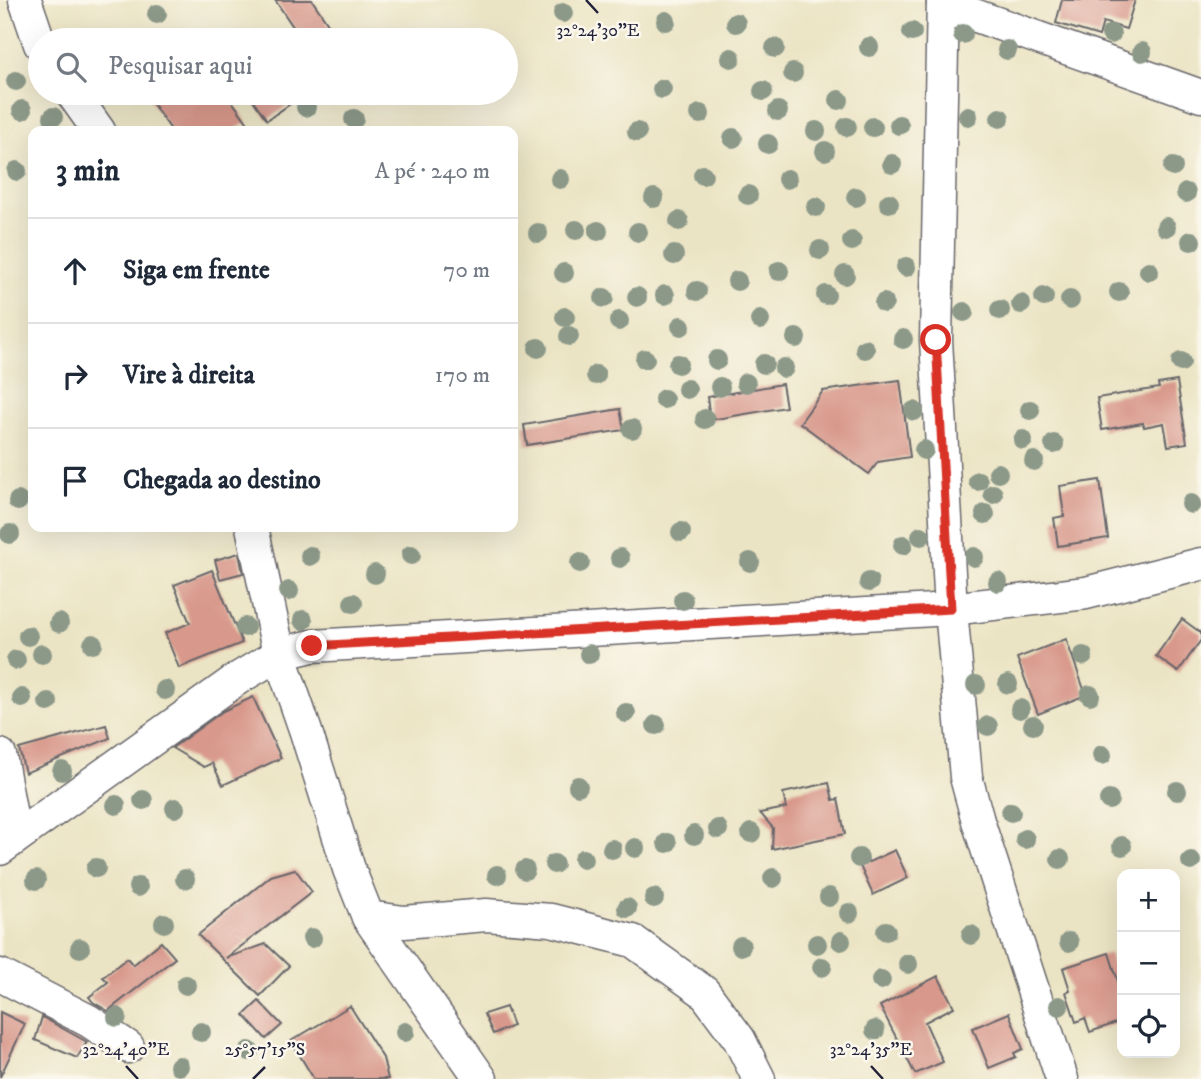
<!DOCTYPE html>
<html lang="pt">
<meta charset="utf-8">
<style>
:root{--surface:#fff;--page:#f6f6f7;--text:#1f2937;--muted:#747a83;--line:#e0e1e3}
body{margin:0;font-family:"IM FELL DW Pica",serif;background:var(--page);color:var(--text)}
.controls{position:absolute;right:21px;bottom:21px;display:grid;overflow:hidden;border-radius:14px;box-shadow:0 7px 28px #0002}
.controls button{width:63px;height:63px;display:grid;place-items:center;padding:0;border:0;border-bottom:2px solid var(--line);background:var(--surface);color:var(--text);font:35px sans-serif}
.stop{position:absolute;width:21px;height:21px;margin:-16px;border:5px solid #d93025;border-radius:50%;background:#fff}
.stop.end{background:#d93025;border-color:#fff;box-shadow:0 2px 7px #0008}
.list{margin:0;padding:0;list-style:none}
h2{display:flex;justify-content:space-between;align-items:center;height:91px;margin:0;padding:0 28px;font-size:30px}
h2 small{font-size:23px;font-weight:400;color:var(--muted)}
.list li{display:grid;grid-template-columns:46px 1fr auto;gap:21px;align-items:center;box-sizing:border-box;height:105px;padding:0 28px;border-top:2px solid var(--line)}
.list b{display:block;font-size:26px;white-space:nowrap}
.list em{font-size:23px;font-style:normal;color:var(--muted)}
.icon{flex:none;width:38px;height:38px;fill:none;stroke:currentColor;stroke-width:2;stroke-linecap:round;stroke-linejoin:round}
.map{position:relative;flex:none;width:1201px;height:1079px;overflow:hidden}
.search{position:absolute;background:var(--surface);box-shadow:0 7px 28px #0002;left:28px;top:28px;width:490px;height:77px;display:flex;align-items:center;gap:18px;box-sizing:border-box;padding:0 24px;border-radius:38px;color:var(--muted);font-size:26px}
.panel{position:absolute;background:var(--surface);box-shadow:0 7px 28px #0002;left:28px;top:126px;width:490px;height:406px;border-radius:14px}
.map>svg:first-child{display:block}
.building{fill:#d8988b}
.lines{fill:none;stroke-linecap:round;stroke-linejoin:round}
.minor-casing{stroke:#68666b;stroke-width:35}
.minor{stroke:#fff;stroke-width:32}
.tree{fill:#8c9989}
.route{stroke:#d93025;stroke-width:9}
.ticks{fill:none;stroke:#22223b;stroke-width:2.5}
.ticks-label{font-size:18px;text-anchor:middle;fill:#22223b;stroke:#fbf7ec;stroke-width:5;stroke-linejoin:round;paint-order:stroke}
</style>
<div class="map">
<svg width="1201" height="1079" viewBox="0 0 1201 1079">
<rect width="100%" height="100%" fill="#fbf7ec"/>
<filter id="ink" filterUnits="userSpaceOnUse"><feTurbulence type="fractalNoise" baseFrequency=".0143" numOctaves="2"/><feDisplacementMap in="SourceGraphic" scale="14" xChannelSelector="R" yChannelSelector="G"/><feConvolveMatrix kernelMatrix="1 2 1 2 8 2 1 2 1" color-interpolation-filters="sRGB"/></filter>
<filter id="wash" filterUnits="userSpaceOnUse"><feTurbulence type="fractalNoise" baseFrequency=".00686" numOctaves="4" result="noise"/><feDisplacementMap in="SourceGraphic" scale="28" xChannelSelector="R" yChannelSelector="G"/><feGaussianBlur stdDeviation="1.57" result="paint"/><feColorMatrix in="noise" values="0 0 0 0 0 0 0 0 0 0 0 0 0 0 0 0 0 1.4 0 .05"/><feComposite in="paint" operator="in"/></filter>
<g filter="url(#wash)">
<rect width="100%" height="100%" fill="#ebe4c4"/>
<g id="blocks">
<!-- building -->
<g class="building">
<path d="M275,0h37l27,40h-37z"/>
<path d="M1062,0h73l-9,29 -23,-7 -4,14 -43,-13z"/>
<path d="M145,93h81l21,29 -14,9h-61z"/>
<path d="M248,93h58l-39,27z"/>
<path d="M900,380l10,77 -32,5 -9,12 -69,-51 23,-32z"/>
<path d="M1177,381l10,62 -19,3 -4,-23 -20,4 -1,-4 -41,7 -5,-32 62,-10 -1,-4z"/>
<path d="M782,384l4,23 -76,13 -3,-23z"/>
<path d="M620,409l4,21 -97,15 -3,-20z"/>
<path d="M1100,480l8,58 -50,8 -4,-28 10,-2 -4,-30z"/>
<path d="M239,553l4,20 -23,6 -5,-19z"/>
<path d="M212,570l30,73 -63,25 -14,-35 25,-10 -16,-38z"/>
<path d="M1182,619l19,14v7l-23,32 -22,-16z"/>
<path d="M1066,639l20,56 -48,19 -21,-56z"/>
<path d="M253,697l28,61 -58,27 -11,-22 -8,4 -32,-19 51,-37z"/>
<path d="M106,725l4,13 -85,35 -6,-24z"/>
<path d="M829,783l4,17 5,-1 7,35 -73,15 1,-21 -13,-15 26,-5 -3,-15z"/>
<path d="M895,850l13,28 -35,17 -13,-29z"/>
<path d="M295,869l17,23 -86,66 40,-14 23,22 -29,30 -62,-61 73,-59z"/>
<path d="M161,942l14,16 -67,53 -15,-9 -4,-5 19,-15 -5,-5 24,-19 6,7z"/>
<path d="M1109,953l13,41v27l-32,11 -5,-14 -9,4 -10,-30 4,-2 -7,-22z"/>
<path d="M938,976l16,31 -29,15 18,40 -28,12 -35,-68z"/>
<path d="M259,1001l23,24 -16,14 -22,-24z"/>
<path d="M350,1006l33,52 5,21h-74l-23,-38z"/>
<path d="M506,1007l7,19 -20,8 -9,-20z"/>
<path d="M0,1012l25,12 -25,53z"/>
<path d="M1009,1013l14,36 -9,4 2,4 -27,11 -16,-40z"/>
<path d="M42,1017l45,25 -10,16 -42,-18z"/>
</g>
</g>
</g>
<g filter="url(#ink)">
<use href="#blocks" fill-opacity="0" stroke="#68666b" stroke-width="2"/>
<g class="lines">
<defs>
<g id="minor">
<path d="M25,0l15,44"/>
<path d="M943,0l-7,340 15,269 15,168 12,44 84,258"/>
<path d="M943,4l258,92"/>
<path d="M72,93l27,38"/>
<path d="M252,527l27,127 27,78 43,137 19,48 36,5 82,-7 65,5 82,21 71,51 35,47 20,40"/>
<path d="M0,755l15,83"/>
<path d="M0,849l237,-170 42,-25 33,-8 639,-37 135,-16 115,-29"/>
<path d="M368,917l113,162"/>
<path d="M0,975l89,46 39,26"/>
</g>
</defs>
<!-- minor casing -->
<use href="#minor" class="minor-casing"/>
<!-- minor -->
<use href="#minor" class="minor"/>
</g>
<!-- trees -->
<g class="tree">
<circle cx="563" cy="13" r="10"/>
<circle cx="157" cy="14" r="10"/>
<circle cx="666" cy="21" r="10"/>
<circle cx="736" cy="23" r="10"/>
<circle cx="912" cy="32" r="10"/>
<circle cx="963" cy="34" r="10"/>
<circle cx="1111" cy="34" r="10"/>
<circle cx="869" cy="47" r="10"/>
<circle cx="775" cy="48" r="10"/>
<circle cx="1007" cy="50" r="10"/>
<circle cx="1142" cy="52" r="10"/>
<circle cx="731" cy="58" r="10"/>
<circle cx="793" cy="73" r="10"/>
<circle cx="16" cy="81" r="10"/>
<circle cx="662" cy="89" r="10"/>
<circle cx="763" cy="91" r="10"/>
<circle cx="839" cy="100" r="10"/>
<circle cx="306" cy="107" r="10"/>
<circle cx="22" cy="110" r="10"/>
<circle cx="778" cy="111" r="10"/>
<circle cx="700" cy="114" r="10"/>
<circle cx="968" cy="116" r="10"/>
<circle cx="53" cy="117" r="10"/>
<circle cx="1000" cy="118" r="10"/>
<circle cx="354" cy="119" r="10"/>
<circle cx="899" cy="125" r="10"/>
<circle cx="847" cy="127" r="10"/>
<circle cx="873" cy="127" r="10"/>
<circle cx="816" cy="131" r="10"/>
<circle cx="637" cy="132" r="10"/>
<circle cx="733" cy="138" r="10"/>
<circle cx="768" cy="144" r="10"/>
<circle cx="825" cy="151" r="10"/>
<circle cx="892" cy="164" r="10"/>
<circle cx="1173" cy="167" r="10"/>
<circle cx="17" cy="171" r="10"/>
<circle cx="703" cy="175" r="10"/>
<circle cx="560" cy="179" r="10"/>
<circle cx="787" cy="179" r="10"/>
<circle cx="1186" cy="193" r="10"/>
<circle cx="748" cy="195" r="10"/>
<circle cx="856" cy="197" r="10"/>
<circle cx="654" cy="198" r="10"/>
<circle cx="889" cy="203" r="10"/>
<circle cx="816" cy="207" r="10"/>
<circle cx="679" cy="221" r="10"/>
<circle cx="1166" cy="227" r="10"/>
<circle cx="576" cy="230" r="10"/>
<circle cx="598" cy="231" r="10"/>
<circle cx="638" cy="232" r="10"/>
<circle cx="538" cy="233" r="10"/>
<circle cx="852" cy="241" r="10"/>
<circle cx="1191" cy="241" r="10"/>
<circle cx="820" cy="250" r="10"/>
<circle cx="674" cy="255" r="10"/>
<circle cx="906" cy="267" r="10"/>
<circle cx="779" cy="271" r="10"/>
<circle cx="1149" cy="271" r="10"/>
<circle cx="564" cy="273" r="10"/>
<circle cx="845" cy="275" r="10"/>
<circle cx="737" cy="281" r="10"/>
<circle cx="697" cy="291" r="10"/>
<circle cx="1119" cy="292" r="10"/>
<circle cx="665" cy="295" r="10"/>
<circle cx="826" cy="295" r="10"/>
<circle cx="637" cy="297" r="10"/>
<circle cx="1044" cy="297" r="10"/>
<circle cx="604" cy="298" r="10"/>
<circle cx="1070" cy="300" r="10"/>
<circle cx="884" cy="303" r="10"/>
<circle cx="1021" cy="304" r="10"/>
<circle cx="1000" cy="310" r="10"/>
<circle cx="964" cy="312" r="10"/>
<circle cx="565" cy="317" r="10"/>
<circle cx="760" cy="320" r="10"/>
<circle cx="619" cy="321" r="10"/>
<circle cx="681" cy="326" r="10"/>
<circle cx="569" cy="336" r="10"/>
<circle cx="796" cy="338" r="10"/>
<circle cx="903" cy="339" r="10"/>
<circle cx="538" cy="348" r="10"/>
<circle cx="865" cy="349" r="10"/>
<circle cx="645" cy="359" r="10"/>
<circle cx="717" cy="360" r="10"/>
<circle cx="1181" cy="362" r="10"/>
<circle cx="678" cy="364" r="10"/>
<circle cx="764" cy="364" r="10"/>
<circle cx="784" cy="368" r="10"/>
<circle cx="596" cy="375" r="10"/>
<circle cx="746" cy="383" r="10"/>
<circle cx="720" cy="387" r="10"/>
<circle cx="687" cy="389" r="10"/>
<circle cx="664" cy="399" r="10"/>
<circle cx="1030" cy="410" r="10"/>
<circle cx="914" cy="411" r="10"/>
<circle cx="705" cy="419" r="10"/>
<circle cx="632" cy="429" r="10"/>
<circle cx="1023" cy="440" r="10"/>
<circle cx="1054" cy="444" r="10"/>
<circle cx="924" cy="450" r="10"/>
<circle cx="1034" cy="461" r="10"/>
<circle cx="998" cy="473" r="10"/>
<circle cx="978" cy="481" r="10"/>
<circle cx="993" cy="494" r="10"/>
<circle cx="18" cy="501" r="10"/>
<circle cx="1191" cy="504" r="10"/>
<circle cx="985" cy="514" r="10"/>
<circle cx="681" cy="532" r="10"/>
<circle cx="10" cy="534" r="10"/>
<circle cx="921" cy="536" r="10"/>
<circle cx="903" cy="545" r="10"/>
<circle cx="411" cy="555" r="10"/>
<circle cx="310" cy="556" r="10"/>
<circle cx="974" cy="557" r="10"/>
<circle cx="620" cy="558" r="10"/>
<circle cx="750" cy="562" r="10"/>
<circle cx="580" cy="563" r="10"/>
<circle cx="375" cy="574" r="10"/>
<circle cx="869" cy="582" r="10"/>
<circle cx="998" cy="582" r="10"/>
<circle cx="289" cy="591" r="10"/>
<circle cx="683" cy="600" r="10"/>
<circle cx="353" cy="603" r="10"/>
<circle cx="303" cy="620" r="10"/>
<circle cx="59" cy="623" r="10"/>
<circle cx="245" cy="627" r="10"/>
<circle cx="28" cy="636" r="10"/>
<circle cx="93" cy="644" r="10"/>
<circle cx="42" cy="654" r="10"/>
<circle cx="589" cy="654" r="10"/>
<circle cx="1083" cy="656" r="10"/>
<circle cx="16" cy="660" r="10"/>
<circle cx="1008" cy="684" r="10"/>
<circle cx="976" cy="685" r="10"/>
<circle cx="165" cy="690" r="10"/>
<circle cx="1090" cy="695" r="10"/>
<circle cx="22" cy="698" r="10"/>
<circle cx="48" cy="702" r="10"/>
<circle cx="1020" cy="709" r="10"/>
<circle cx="626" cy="713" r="10"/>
<circle cx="656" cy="725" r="10"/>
<circle cx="1033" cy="725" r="10"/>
<circle cx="988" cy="726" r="10"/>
<circle cx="1102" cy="755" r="10"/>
<circle cx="62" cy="771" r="10"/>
<circle cx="578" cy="786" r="10"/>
<circle cx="1177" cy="791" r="10"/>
<circle cx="143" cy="800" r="10"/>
<circle cx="1109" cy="800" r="10"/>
<circle cx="116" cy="805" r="10"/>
<circle cx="175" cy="808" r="10"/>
<circle cx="1011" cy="812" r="10"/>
<circle cx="718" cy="829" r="10"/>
<circle cx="751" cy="833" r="10"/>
<circle cx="694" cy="835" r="10"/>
<circle cx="1025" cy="839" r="10"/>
<circle cx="667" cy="843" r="10"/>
<circle cx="1122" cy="846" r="10"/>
<circle cx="635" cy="848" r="10"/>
<circle cx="612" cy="849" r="10"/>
<circle cx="859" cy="858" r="10"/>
<circle cx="583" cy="859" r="10"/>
<circle cx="1060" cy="859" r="10"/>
<circle cx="1191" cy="861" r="10"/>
<circle cx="554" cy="864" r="10"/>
<circle cx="96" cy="868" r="10"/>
<circle cx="525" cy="870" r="10"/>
<circle cx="497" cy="875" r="10"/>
<circle cx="773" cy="878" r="10"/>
<circle cx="185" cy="879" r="10"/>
<circle cx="36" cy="880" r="10"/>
<circle cx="138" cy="887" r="10"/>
<circle cx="829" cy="897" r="10"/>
<circle cx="654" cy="898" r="10"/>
<circle cx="627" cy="908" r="10"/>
<circle cx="849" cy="913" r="10"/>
<circle cx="164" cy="923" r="10"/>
<circle cx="886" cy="931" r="10"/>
<circle cx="971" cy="935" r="10"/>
<circle cx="312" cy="938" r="10"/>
<circle cx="841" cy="941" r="10"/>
<circle cx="1069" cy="942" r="10"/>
<circle cx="817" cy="944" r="10"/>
<circle cx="741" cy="946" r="10"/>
<circle cx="80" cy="948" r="10"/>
<circle cx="908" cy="964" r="10"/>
<circle cx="822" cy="967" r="10"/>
<circle cx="881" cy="980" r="10"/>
<circle cx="186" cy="985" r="10"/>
<circle cx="1059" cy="1006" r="10"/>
<circle cx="117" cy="1017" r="10"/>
<circle cx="875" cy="1030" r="10"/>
<circle cx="201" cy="1032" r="10"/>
<circle cx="405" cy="1032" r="10"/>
<circle cx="249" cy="1051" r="10"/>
<circle cx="179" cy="1066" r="10"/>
</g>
</g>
<g class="lines" filter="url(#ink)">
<!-- route -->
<path class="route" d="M312,646l639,-37 -15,-269"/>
</g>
<!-- ticks -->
<path class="ticks" d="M586,0l12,13M126,1066l12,13M871,1066l12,13M253,1079l12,-12"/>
<g class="ticks-label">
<text x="598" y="36">32°24'30"E</text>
<text x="126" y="1055">32°24'40"E</text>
<text x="871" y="1055">32°24'35"E</text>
<text x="265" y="1055">25°57'15"S</text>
</g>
</svg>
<div class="controls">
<button>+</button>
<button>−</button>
<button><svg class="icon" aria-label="locate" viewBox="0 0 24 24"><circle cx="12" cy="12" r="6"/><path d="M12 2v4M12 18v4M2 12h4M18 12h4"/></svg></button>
</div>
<div class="stop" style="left:936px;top:340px"></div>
<div class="stop end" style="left:312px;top:646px"></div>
<div class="search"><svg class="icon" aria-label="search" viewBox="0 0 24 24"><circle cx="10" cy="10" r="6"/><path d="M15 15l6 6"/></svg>Pesquisar aqui</div>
<section class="panel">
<h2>3 min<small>A pé · 240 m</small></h2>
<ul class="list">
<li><svg class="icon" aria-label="ahead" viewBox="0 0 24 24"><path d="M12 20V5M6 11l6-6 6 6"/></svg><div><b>Siga em frente</b></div><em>70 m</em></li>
<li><svg class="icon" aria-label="right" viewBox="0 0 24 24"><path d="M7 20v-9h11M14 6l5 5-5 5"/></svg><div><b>Vire à direita</b></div><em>170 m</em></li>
<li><svg class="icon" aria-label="arrive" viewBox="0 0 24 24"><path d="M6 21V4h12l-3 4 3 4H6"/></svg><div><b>Chegada ao destino</b></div></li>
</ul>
</section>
</div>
